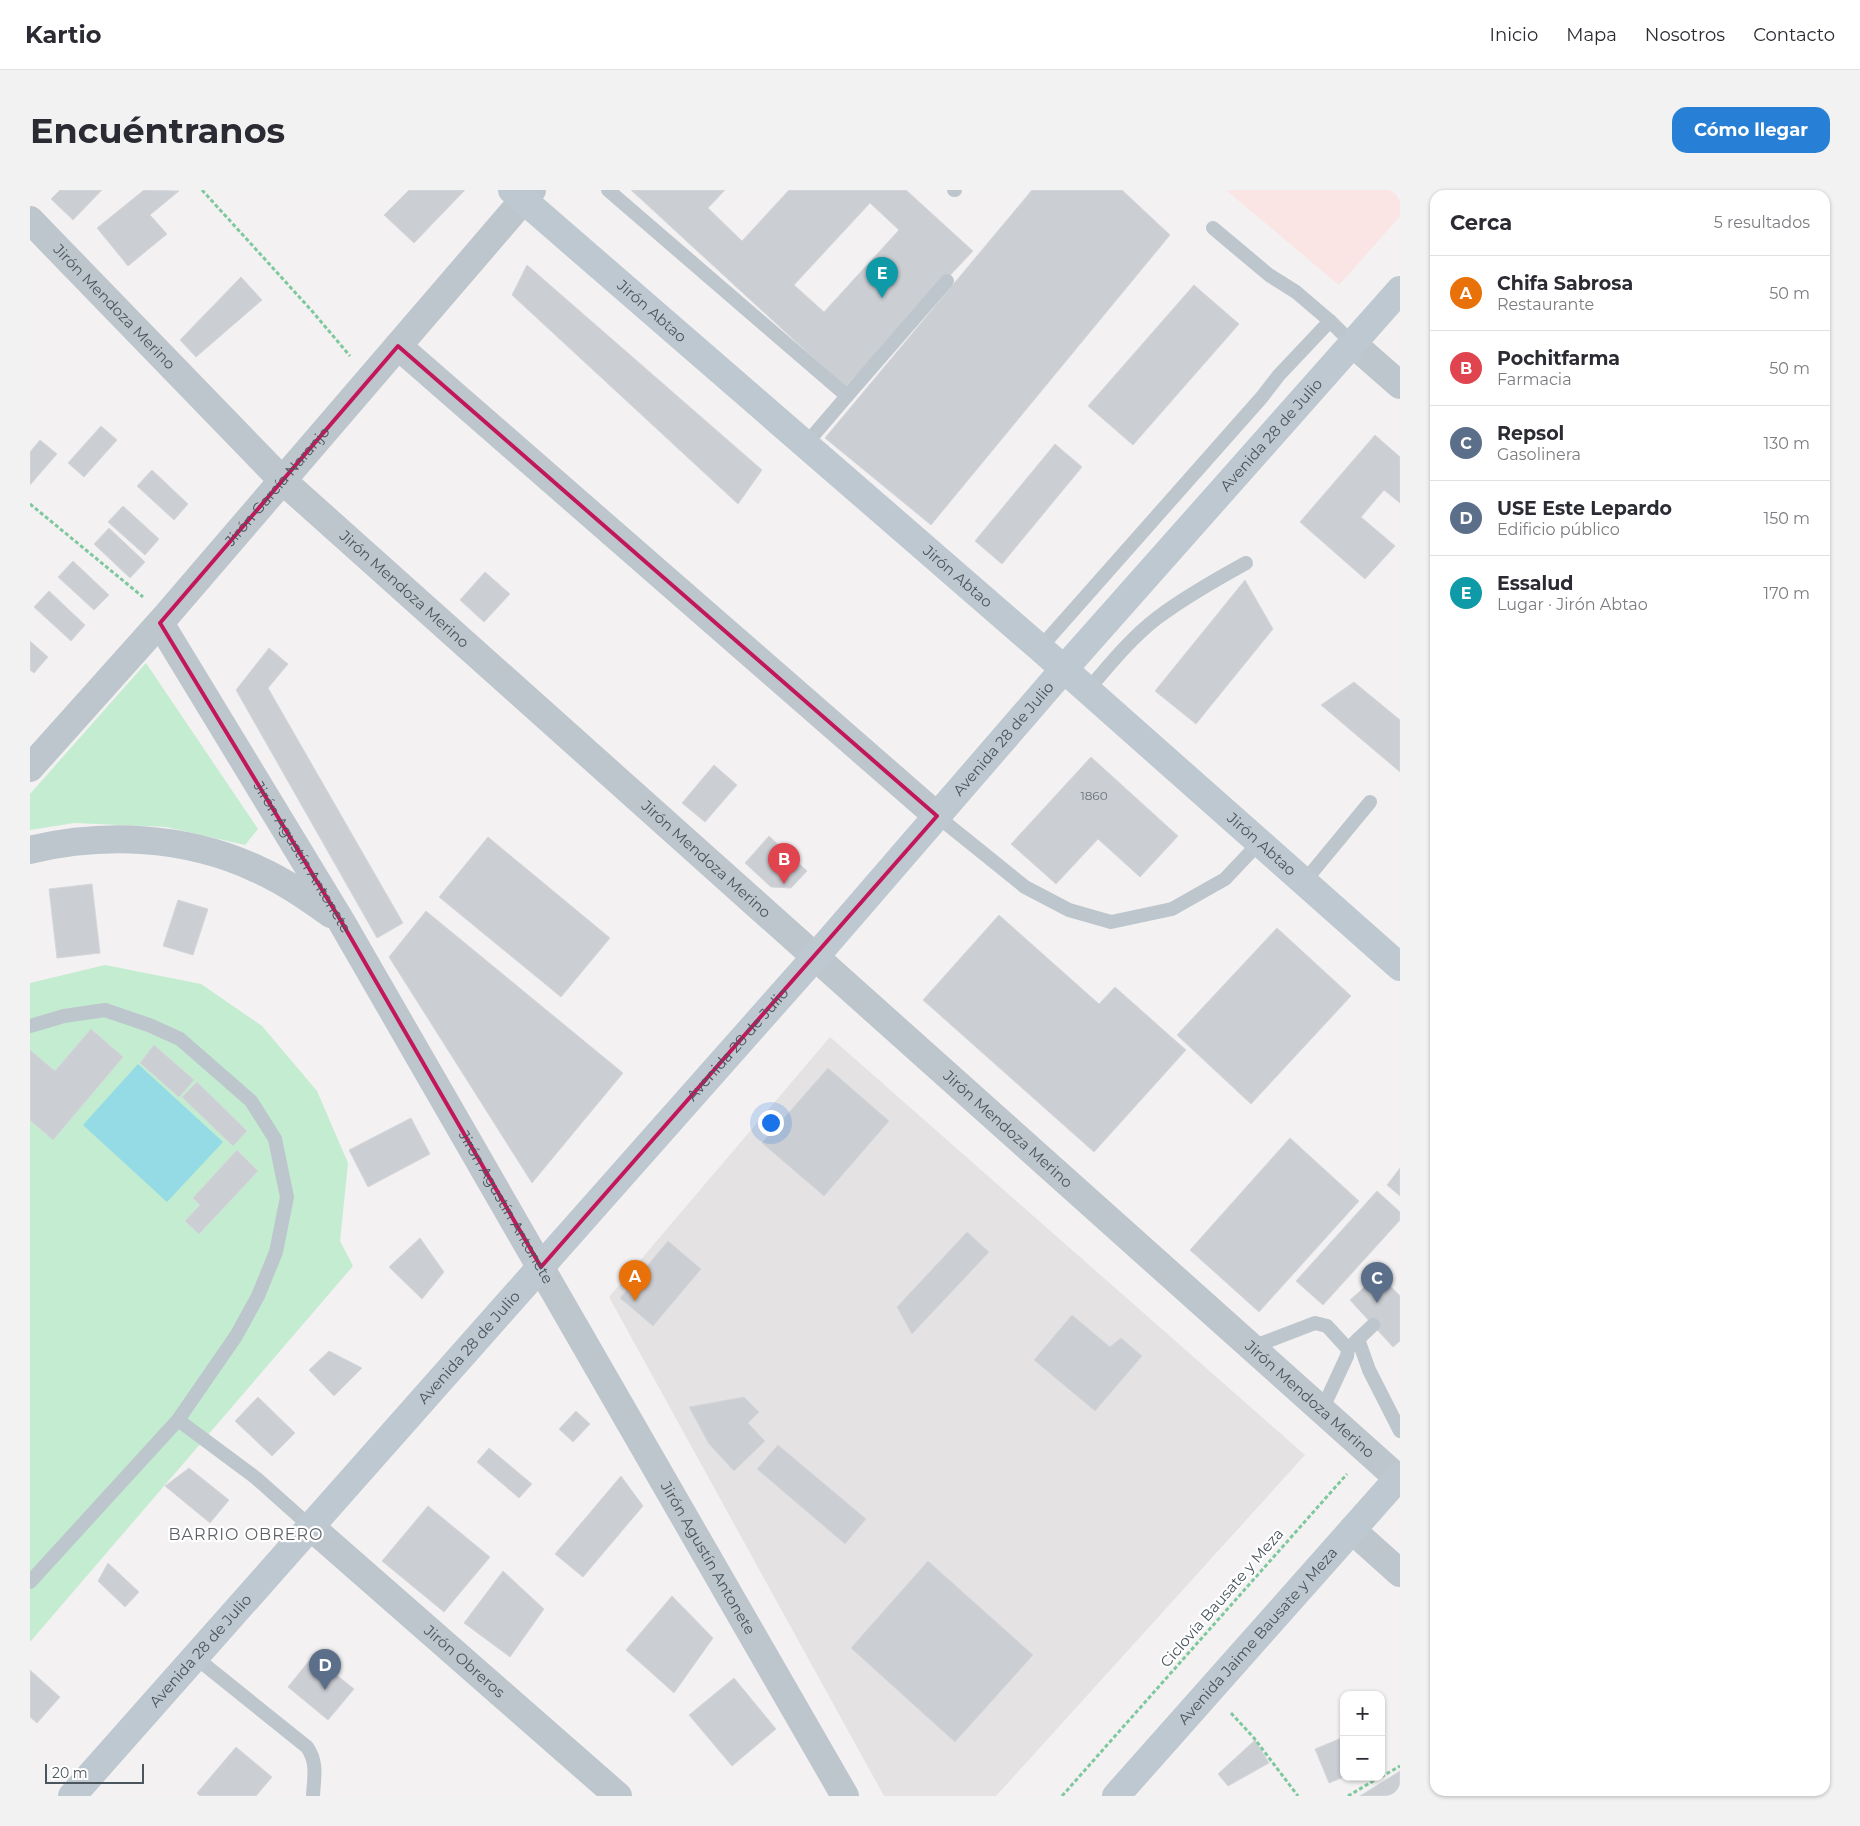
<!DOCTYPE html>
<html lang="es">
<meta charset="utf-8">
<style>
:root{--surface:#fff;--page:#f2f2f3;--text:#2b2b33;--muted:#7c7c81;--line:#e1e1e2;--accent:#2780d6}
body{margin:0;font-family:Montserrat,sans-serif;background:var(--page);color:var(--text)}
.controls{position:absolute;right:15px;bottom:15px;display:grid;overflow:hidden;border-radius:10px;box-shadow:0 1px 4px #0004}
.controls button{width:45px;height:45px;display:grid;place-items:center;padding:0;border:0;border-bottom:1px solid var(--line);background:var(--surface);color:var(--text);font:25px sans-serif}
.scale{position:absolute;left:15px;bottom:12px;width:99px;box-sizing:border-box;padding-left:5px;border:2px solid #4a555d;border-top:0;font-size:14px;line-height:18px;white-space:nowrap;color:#4a555d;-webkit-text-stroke:4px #fff;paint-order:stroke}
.you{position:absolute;left:740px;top:932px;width:18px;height:18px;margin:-12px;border:4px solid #fff;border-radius:50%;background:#1a73e8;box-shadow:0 0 0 8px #1a73e833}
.badge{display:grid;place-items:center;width:32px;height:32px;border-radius:50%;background:var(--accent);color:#fff;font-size:16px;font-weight:700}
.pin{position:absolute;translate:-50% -41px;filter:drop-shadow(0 1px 2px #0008)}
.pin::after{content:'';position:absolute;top:26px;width:18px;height:15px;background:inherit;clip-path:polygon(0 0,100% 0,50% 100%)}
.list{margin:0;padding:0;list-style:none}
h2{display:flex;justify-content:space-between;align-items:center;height:65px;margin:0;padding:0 20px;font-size:21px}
h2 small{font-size:16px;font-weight:400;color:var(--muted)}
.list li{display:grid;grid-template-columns:32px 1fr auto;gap:15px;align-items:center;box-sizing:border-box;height:75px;padding:0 20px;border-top:1px solid var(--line)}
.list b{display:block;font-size:19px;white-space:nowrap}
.list p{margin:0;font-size:16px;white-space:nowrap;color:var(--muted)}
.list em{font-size:16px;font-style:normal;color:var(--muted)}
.map{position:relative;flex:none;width:1370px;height:1606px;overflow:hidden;border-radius:15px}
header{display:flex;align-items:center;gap:30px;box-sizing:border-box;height:70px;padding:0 25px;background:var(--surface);border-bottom:1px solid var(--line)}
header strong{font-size:24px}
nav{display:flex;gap:28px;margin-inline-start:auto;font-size:18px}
.intro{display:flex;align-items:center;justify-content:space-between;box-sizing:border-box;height:120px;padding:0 30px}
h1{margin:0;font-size:35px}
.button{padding:12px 22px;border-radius:15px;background:var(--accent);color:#fff;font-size:18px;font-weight:700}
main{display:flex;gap:30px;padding:0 30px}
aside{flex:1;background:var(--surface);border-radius:15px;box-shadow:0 1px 4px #0004}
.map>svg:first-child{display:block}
.education{fill:#e4e2e2}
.medical{fill:#fae4e4}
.green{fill:#c3ecd0}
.water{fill:#94dbe6}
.building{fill:#cbced3;stroke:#d5d7db;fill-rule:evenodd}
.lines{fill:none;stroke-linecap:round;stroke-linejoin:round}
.path{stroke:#7ec89e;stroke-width:3;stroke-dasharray:4 2.5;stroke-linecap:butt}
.lane{stroke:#bdc6cc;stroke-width:14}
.street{stroke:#bdc6cc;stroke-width:28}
.secondary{stroke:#bec8d0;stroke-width:28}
.marked{fill:none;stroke:#c2185b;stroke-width:4;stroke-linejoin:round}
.labels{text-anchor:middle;stroke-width:4.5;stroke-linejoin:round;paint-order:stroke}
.number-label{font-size:12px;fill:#6a737a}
.street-label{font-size:15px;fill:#4a555d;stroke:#fff}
.neighbourhood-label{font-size:16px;letter-spacing:1px;fill:#5d6165;stroke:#fff}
</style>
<header>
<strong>Kartio</strong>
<nav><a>Inicio</a><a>Mapa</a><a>Nosotros</a><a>Contacto</a></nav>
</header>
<div class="intro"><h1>Encuéntranos</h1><a class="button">Cómo llegar</a></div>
<main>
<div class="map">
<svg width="1370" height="1606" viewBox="0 0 1370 1606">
<rect width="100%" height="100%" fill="#f3f1f1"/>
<!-- education -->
<path class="education" d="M800,847l475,418 -309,341h-112l-275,-499z"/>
<!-- medical -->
<path class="medical" d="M1196,0h174v26l-61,69z"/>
<!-- green -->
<g class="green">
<path d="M116,473l112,166 -13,16 -79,-18 -92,-4 -44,7v-36z"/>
<path d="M75,775l96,19 61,42 55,65 31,72 -8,78 13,25 -323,376v-659z"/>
</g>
<!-- water -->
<path class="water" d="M108,874l85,78 -56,60 -84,-77z"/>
<!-- building -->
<g class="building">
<path d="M30,0h42l-29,30 -22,-21z"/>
<path d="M114,0l35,1 -29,24 17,19 -39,32 -31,-38z"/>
<path d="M379,0h56l-51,53 -30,-28z"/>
<path d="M601,0h94l-17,18 34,33 47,-51h117l67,61 -128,136zM840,13l29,27 -75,82 -30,-27z"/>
<path d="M1002,0h90l48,45 -239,290 -106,-87z"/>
<path d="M497,75l235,205 -24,34 -226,-209z"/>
<path d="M211,87l21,23 -66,57 -16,-17z"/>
<path d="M1164,95l45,39 -106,121 -45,-39z"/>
<path d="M71,236l16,14 -33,37 -16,-14z"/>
<path d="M1345,245l25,22v46l-16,-13 -23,27 34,29 -30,33 -65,-57z"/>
<path d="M10,250l17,14 -27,31v-33z"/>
<path d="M1025,254l27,23 -80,97 -27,-23z"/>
<path d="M122,280l36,34 -14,16 -37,-34z"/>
<path d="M93,316l36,33 -14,16 -37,-33z"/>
<path d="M79,338l36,34 -15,16 -36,-34z"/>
<path d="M43,371l36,34 -15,15 -36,-33z"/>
<path d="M455,382l25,22 -26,28 -24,-22z"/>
<path d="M1215,390l28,49 -77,95 -41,-33z"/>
<path d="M19,401l36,34 -14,16 -37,-34z"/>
<path d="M0,451l18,16 -14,16 -4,-3z"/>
<path d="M239,458l19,16 -20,24 135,235 -26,15 -141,-248z"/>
<path d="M1324,492l46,38v52l-79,-67z"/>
<path d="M1061,567l87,79 -38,41 -42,-38 -42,45 -45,-40z"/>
<path d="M684,575l23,20 -32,37 -23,-19z"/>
<path d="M739,646l38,35 -16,17 -20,-1 -26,-24z"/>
<path d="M458,647l122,101 -49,59 -122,-100z"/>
<path d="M62,694l8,69 -43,5 -8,-69z"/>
<path d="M148,710l30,9 -15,46 -30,-9z"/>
<path d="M396,721l197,162 -91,110 -143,-226z"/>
<path d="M969,725l100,89 16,-17 71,63 -92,102 -171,-152z"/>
<path d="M1247,738l74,68 -100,108 -74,-69z"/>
<path d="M61,839l32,28 -70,83 -23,-20v-70l25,21z"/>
<path d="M124,855l40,35 -15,17 -39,-34z"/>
<path d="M798,878l61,53 -65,75 -62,-53z"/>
<path d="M167,892l50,49 -14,15 -51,-49z"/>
<path d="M381,928l19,36 -62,33 -19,-37z"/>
<path d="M1260,948l69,63 -100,111 -69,-62z"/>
<path d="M207,960l21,21 -59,63 -14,-13 15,-16 -7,-7z"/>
<path d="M1370,978v28l-13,-11z"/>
<path d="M1347,1001l23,21v8l-77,85 -27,-24z"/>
<path d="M937,1042l22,20 -77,82 -15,-27z"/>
<path d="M390,1048l24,34 -22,27 -33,-32z"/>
<path d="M638,1051l33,28 -48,57 -33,-28z"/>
<path d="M1349,1084l21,22v45l-7,6 -43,-47z"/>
<path d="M1042,1125l38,32 11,-9 21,18 -47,55 -61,-51z"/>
<path d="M299,1161l33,17 -28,28 -25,-26z"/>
<path d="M228,1207l37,36 -23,23 -37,-35z"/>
<path d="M714,1207l15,15 -11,11 17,18 -31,30 -25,-27 -20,-37z"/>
<path d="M546,1221l14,13 -17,18 -14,-13z"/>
<path d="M748,1255l88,74 -21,25 -88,-75z"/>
<path d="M459,1258l43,36 -13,14 -42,-36z"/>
<path d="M159,1278l40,32 -19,23 -45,-37z"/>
<path d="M591,1286l22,30 -60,71 -28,-23z"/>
<path d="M398,1316l62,51 -46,55 -62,-51z"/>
<path d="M898,1371l105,94 -78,87 -104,-94z"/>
<path d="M78,1373l31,29 -14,15 -27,-26z"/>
<path d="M473,1381l41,38 -34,48 -46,-34z"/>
<path d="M642,1406l41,42 -39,55 -48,-43z"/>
<path d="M283,1466l41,33 -26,31 -40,-33z"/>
<path d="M0,1480l30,27 -23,26 -7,-6z"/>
<path d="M704,1488l42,51 -44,37 -43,-51z"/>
<path d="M1314,1547v40l-15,6 -14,-34z"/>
<path d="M1225,1550l14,23 -41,23 -10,-12z"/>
<path d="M206,1557l36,30 -16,19h-56l-3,-3z"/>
<path d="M1370,1581v25h-40z"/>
</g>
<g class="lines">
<!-- path -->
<g class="path">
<path d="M172,0l110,121 38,45"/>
<path d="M0,314l113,93"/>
<path d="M1201,1523l23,25 44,58"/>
<path d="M1351,1587l19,-11"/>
<path d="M1032,1606l285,-322"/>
<path d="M1318,1606l32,-19"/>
</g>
<!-- lane -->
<g class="lane">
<path d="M578,0l239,206 100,-115"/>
<path d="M924,0h1"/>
<path d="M1300,131l22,22"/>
<path d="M775,255l42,-49"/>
<path d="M1010,458l222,-251 17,-22 51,-54 -34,-29 -27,-17 -56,-47"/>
<path d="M1058,500c21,-25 43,-52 69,-72 28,-21 58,-38 89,-55"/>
<path d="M907,626l88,71 44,23 42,12 61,-13 53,-30 34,-36"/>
<path d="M1274,692l66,-80"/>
<path d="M0,836l34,-10 41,-6 44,15 31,14 71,62 24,38 12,58 -11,55 -18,44 -22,40 -58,84 -148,162"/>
<path d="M1328,1149l11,31 31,61"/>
<path d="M1322,1155l21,-20"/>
<path d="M1222,1157l63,-24 12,3 21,23 -1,7 -25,54"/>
<path d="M148,1230l78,58 55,49"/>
<path d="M165,1467l112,90c11,16 7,30 6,49"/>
</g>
<!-- street -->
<g class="street">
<path id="s1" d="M0,30l252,260 1118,1000"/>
<path d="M1322,153l48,42"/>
<path d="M368,156l539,470"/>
<path id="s2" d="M130,433l181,298 504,875"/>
<path id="s3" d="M0,578l136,-152 366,-426"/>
<path d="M0,660c74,-18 157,-14 227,19 27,12 50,28 74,45"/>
<path id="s4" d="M281,1337l307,269"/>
<path d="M1322,1340l48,43"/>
</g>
<!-- secondary -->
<g class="secondary">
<path id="s5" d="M482,0l528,458 360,319"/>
<path id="s6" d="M42,1606l744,-840 248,-287 336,-379"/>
<path id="s7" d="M1086,1606l284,-320"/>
</g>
</g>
<!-- marked area -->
<path class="marked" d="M368,156l539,470 -396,451 -200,-346 -181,-298z"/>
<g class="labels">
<!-- number labels -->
<g class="number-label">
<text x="1064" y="610">1860</text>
</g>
<!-- street labels -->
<g class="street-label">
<text dy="5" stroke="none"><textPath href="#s1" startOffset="121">Jirón Mendoza Merino</textPath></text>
<text dy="5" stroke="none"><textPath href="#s5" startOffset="185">Jirón Abtao</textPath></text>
<text dy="5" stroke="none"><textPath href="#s6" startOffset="1814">Avenida 28 de Julio</textPath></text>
<text dy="5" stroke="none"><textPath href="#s3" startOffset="375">Jirón García Naranjo</textPath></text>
<text dy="5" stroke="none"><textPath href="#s5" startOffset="590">Jirón Abtao</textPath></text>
<text dy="5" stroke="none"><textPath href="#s1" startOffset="526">Jirón Mendoza Merino</textPath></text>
<text dy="5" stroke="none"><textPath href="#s6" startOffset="1409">Avenida 28 de Julio</textPath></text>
<text dy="5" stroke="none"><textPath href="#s5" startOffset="995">Jirón Abtao</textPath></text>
<text dy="5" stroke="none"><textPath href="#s2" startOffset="274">Jirón Agustín Antonete</textPath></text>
<text dy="5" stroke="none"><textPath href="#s1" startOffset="931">Jirón Mendoza Merino</textPath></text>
<text dy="5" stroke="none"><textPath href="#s6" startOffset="1004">Avenida 28 de Julio</textPath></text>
<text dy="5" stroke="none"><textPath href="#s1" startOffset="1336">Jirón Mendoza Merino</textPath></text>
<text dy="5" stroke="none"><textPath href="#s2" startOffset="679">Jirón Agustín Antonete</textPath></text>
<text dy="5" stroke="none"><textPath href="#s6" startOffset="599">Avenida 28 de Julio</textPath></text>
<text dy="5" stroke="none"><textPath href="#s1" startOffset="1741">Jirón Mendoza Merino</textPath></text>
<text dy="5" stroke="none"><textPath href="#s2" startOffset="1084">Jirón Agustín Antonete</textPath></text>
<text transform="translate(1192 1408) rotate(-49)" y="5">Ciclovía Bausate y Meza</text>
<text dy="5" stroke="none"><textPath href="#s7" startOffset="214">Avenida Jaime Bausate y Meza</textPath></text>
<text dy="5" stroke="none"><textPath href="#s6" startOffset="194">Avenida 28 de Julio</textPath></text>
<text dy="5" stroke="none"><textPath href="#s4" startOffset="204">Jirón Obreros</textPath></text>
</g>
<!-- neighbourhood labels -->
<g class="neighbourhood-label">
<text x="216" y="1350">BARRIO OBRERO</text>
</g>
</g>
</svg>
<div class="controls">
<button>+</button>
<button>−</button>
</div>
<div class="scale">20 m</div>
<div class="you"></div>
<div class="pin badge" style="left:605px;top:1111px;background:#e8710a">A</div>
<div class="pin badge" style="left:754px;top:694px;background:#e0444e">B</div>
<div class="pin badge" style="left:1347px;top:1113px;background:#5c6f8a">C</div>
<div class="pin badge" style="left:295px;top:1500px;background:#5c6f8a">D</div>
<div class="pin badge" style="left:852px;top:108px;background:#0f9aa8">E</div>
</div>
<aside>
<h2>Cerca<small>5 resultados</small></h2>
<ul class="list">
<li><span class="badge" style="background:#e8710a">A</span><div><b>Chifa Sabrosa</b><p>Restaurante</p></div><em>50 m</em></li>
<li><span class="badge" style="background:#e0444e">B</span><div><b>Pochitfarma</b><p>Farmacia</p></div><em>50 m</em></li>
<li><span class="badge" style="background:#5c6f8a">C</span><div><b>Repsol</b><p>Gasolinera</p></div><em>130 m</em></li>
<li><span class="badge" style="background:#5c6f8a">D</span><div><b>USE Este Lepardo</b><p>Edificio público</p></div><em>150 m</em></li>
<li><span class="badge" style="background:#0f9aa8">E</span><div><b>Essalud</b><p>Lugar · Jirón Abtao</p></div><em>170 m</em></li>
</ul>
</aside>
</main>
